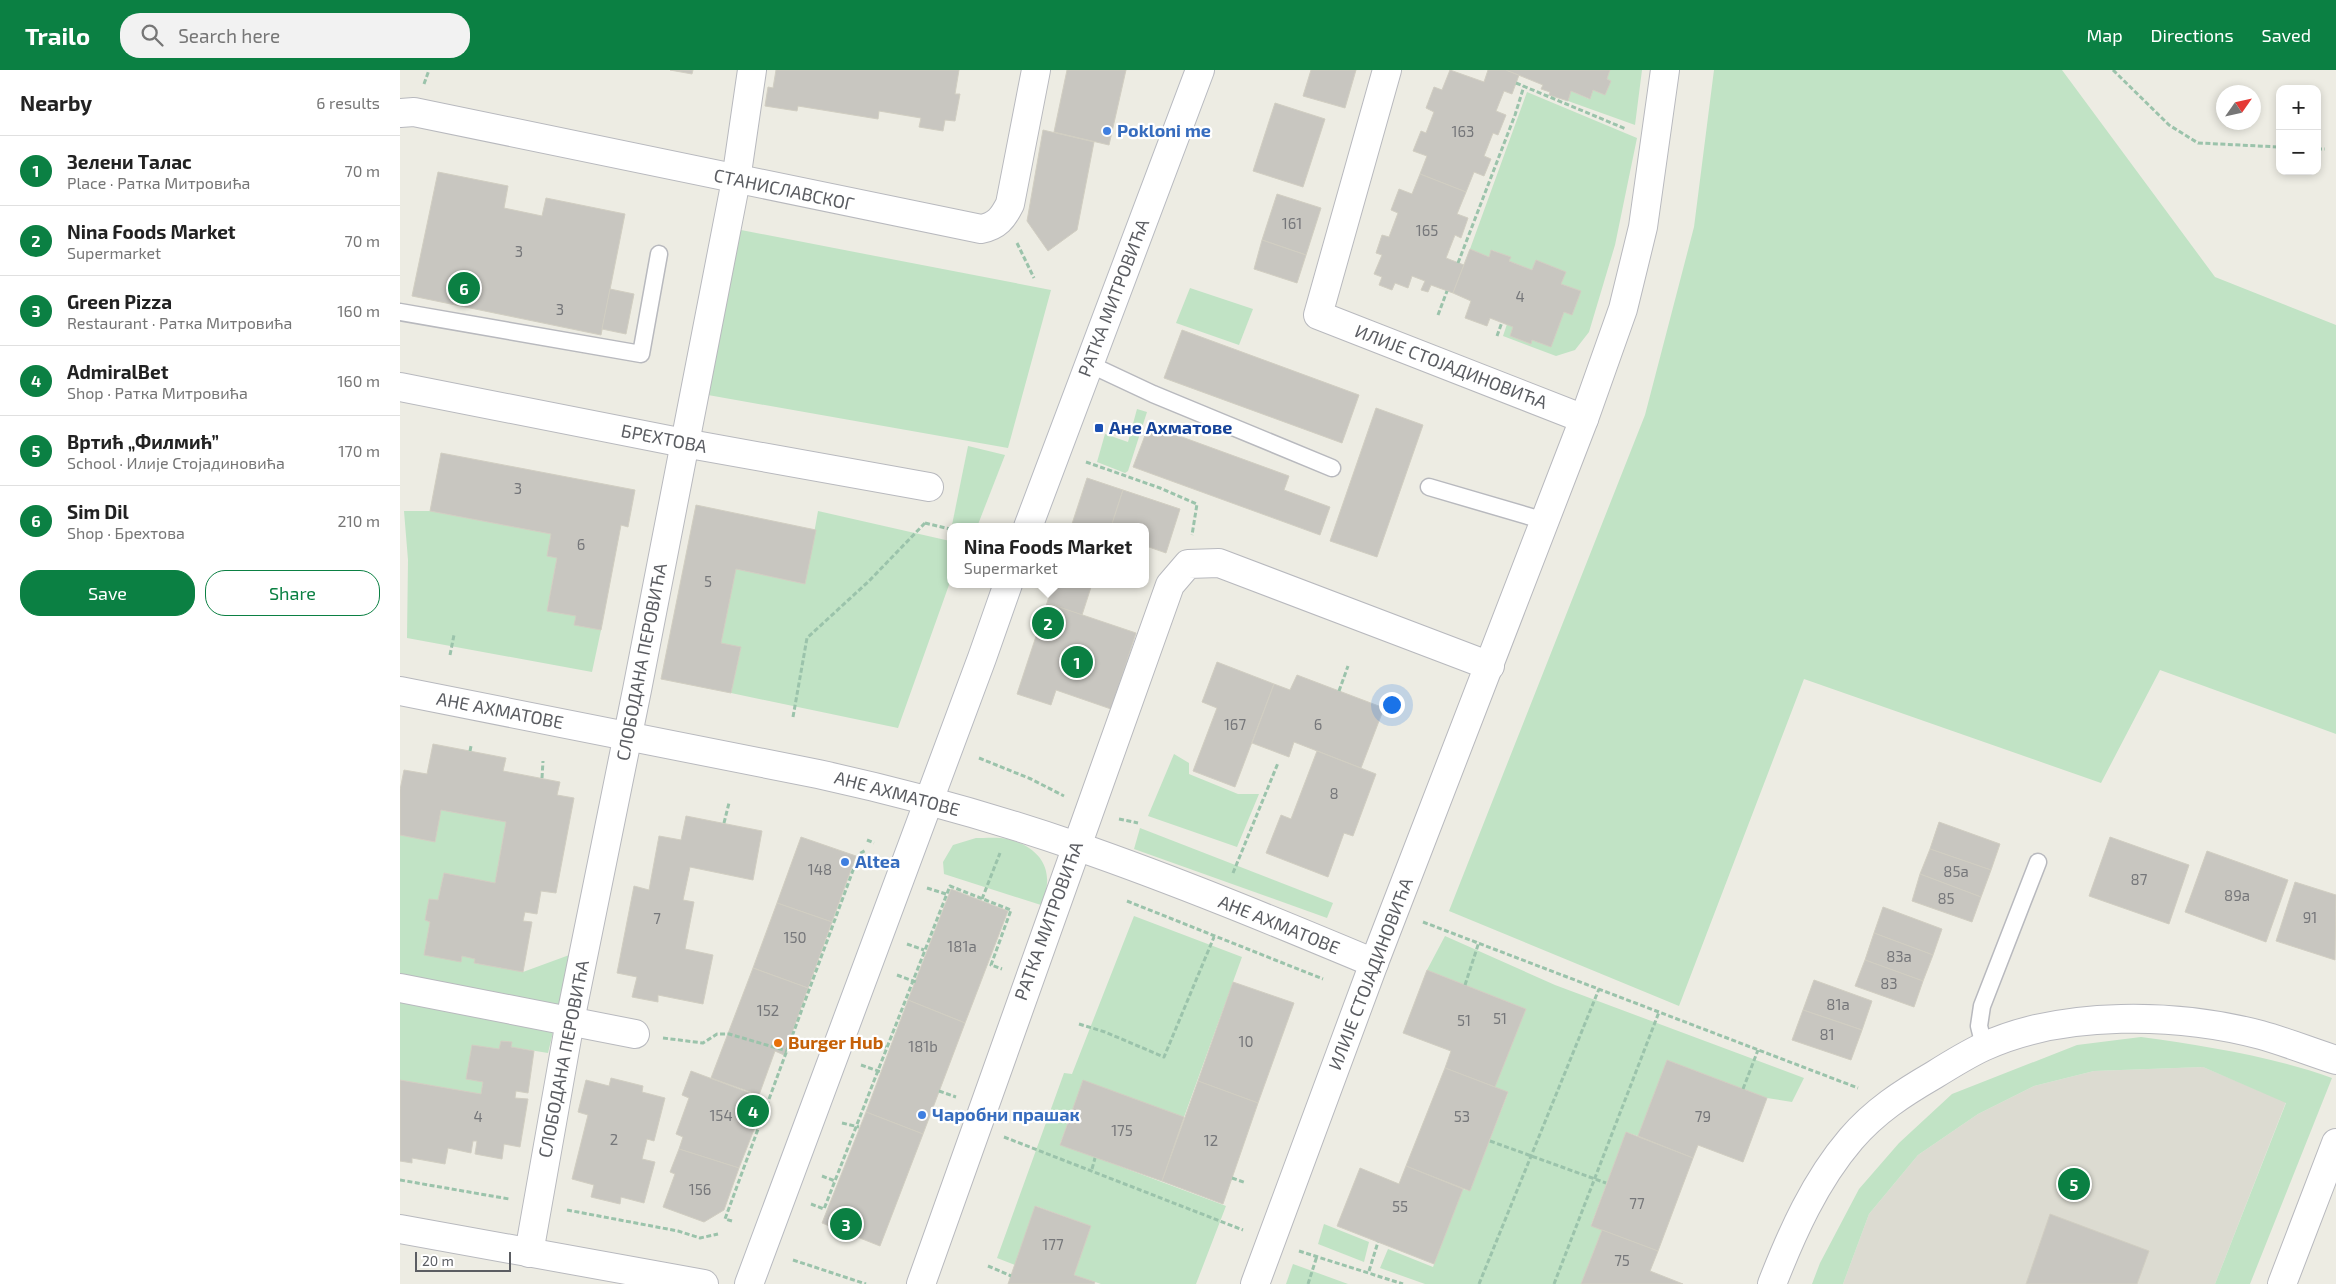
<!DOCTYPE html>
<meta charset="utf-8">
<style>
:root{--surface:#fff;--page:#f2f2f2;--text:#222;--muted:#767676;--line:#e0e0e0;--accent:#0b8043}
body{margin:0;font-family:"Exo 2",sans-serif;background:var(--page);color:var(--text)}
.controls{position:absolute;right:15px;top:15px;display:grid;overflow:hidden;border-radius:10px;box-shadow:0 2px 8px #0003}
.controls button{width:45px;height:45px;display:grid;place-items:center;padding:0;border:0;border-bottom:1px solid var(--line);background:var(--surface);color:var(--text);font:25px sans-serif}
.compass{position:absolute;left:1816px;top:15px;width:45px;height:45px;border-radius:50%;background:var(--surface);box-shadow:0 2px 8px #0003;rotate:56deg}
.scale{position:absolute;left:15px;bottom:12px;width:96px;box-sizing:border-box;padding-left:5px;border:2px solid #5b5d62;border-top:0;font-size:14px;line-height:18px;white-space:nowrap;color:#5b5d62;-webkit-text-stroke:4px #fff;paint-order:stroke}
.you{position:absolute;left:991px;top:634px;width:18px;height:18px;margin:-12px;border:4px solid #fff;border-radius:50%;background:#1a73e8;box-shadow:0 0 0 8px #1a73e833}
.badge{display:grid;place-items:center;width:32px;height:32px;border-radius:50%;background:var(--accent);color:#fff;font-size:16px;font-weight:700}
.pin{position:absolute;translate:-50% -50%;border:2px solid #fff;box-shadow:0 1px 5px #0006}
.popup{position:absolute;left:547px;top:453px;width:202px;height:65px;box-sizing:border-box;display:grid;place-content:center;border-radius:10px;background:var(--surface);filter:drop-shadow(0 1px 4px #0005);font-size:16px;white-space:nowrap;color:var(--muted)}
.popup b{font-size:19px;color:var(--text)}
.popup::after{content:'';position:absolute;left:50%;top:100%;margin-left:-10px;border:10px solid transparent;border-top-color:var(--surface)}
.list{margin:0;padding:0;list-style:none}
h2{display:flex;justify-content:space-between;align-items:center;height:65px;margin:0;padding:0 20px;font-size:21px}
h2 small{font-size:16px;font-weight:400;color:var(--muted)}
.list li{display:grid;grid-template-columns:32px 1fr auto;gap:15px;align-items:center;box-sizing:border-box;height:70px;padding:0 20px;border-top:1px solid var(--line)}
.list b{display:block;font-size:19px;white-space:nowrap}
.list p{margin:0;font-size:16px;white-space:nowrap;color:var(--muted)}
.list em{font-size:16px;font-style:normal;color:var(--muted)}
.actions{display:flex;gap:10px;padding:15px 20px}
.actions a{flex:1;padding:11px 0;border:1px solid var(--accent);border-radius:20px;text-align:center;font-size:18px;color:var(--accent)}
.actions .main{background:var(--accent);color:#fff}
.icon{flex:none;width:28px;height:28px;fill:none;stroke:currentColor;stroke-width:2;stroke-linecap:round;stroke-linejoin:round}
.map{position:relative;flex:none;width:1936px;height:1214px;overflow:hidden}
header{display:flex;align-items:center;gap:30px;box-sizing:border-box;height:70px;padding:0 25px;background:var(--accent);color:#fff}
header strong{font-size:24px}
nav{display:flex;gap:28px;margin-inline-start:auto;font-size:18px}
.search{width:350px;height:45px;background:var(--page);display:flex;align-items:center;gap:12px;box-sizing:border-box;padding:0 18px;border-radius:20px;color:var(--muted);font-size:19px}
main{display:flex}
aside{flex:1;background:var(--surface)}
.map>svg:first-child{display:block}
.education{fill:#dcdbd1}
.green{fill:#c1e3c5}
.building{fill:#c8c6c0;stroke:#d1cec2}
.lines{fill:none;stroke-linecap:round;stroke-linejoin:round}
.lane-casing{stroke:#b8b9be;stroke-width:19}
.street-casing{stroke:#b8b9be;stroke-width:30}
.secondary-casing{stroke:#b8bac0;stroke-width:30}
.path{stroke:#9bc3ab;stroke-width:3;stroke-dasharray:5 2.5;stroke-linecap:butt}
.lane{stroke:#fff;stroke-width:16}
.street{stroke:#fff;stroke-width:28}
.secondary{stroke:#fff;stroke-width:28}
.shop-dot{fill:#3f7fe0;stroke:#fff;stroke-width:2}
.transit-dot{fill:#1a4fb4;stroke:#fff;stroke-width:2}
.food-dot{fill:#e8710a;stroke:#fff;stroke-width:2}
.labels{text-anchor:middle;stroke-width:4.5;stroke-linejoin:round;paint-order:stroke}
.number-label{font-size:15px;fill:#76777a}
.shop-label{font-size:18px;font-weight:bold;fill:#366cbe;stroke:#fff;text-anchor:start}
.street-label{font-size:18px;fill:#5b5d62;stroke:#fff}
.transit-label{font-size:18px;font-weight:bold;fill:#164399;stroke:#fff;text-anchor:start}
.food-label{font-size:18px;font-weight:bold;fill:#c56008;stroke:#fff;text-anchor:start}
</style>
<header>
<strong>Trailo</strong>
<div class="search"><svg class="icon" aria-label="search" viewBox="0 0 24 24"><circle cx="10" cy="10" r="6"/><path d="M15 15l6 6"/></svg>Search here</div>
<nav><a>Map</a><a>Directions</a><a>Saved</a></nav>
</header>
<main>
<aside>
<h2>Nearby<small>6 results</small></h2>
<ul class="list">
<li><span class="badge">1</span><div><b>Зелени Талас</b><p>Place · Ратка Митровића</p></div><em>70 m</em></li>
<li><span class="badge">2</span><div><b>Nina Foods Market</b><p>Supermarket</p></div><em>70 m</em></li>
<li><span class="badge">3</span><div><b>Green Pizza</b><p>Restaurant · Ратка Митровића</p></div><em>160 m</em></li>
<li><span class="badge">4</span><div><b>AdmiralBet</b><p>Shop · Ратка Митровића</p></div><em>160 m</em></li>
<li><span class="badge">5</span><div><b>Вртић „Филмић”</b><p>School · Илије Стојадиновића</p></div><em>170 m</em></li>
<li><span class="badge">6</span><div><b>Sim Dil</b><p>Shop · Брехтова</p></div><em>210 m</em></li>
</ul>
<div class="actions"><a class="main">Save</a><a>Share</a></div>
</aside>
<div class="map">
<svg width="1936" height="1214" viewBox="0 0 1936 1214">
<rect width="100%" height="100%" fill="#edece3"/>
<!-- education -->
<path class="education" d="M1803,997l83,35 -71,182h-372l26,-70 49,-59 60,-41 56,-28 60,-15z"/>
<!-- green -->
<g class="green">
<path d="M1210,0h32l-7,55 -67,-24 3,-10 18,8 4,-9 12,5 6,-14 -4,-2z"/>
<path d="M1314,0h348l153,207 121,48v409l-176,-64 -59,113 -297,-104 -125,327 -230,-95 196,-496 49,-188z"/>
<path d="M1127,22l110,46 -22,107 -26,87 -14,18 -19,6 -53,-20 4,-12 6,3 -3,9 21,8 1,-4 19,6 13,-34 8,2 9,-23 -20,-7 5,-12 -30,-12 -4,10 -23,-9 1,-4 -18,-7 -3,7 -19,-8z"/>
<path d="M341,160l310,60 -43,158 -300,-53z"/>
<path d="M790,218l63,21 -14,36 -63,-22z"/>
<path d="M737,339l10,3 -19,59 -3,2 -28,-11 8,-28 23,8z"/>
<path d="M568,376l37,9 -28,72 -25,-2z"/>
<path d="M4,441h26l121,23 -4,22 10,2 -10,52 29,6 -1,9 26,5 -9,42 -185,-34 1,-78z"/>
<path d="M418,441l132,30v41l-52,146 -167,-35 10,-45 -20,-5 15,-74 69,15z"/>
<path d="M774,684l15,9v11l49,20h21l-22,53 -89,-31z"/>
<path d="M41,740l65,12 -11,61 -51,-10 -6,27 -9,-1 -4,21 5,2 -6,33 37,6 1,-5 13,3 -1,4 49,9 49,-18 -11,55 -161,-33v-141l35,7z"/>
<path d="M740,758l193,75 -6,15 -193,-69z"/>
<path d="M576,768c10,0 23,-1 32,1 35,9 48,34 33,66l-97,-31 -1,-12 10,-17z"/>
<path d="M734,846l108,41 -58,160 -101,-36 -23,63 166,62 -30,78h-95l-27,-9 17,-49 -55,-20 -21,59 -18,-7 67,-185 8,1z"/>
<path d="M1045,866l110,49 249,93 -12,24 -25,-4 -100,-38 -29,76 -12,-4 -35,93 11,5 -21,54h-156l-45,-16 8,-19 45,18 30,-78 7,2 38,-98 -13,-6 31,-78 -99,-39z"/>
<path d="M0,929l154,29 -6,25 -37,-6v-5l-10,-1 -2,8 -27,-4 -6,34 17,3 -2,12 -81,-14z"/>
<path d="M1741,967c65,9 129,19 191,41l-82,206h-35l71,-181 -83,-36 -109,4 -60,15 -56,28 -60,41 -49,59 -26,70h-31l8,-21 39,-74 40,-46 53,-49 125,-49z"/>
<path d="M924,1154l45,18 -5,20 -46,-18z"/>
<path d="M893,1194l55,20h-62z"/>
</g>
<!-- building -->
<g class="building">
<path d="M270,0h23l-1,4z"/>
<path d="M376,0h183l-4,24h5l-5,27 -10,-1 -2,11 -24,-4 2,-9 -42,-7 -1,8 -80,-13 -1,5 -32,-5 3,-19 5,1z"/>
<path d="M667,0h59l-17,75 -55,-13z"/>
<path d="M911,0h45l-11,38 -42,-12z"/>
<path d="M1050,0l34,12 4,-12h18l13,5 -7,19 -8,-3 -8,20 10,4 -8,20 -5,-2 -9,23 7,3 -7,17 -10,-4 -8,20 -46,-18 7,-18 -14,-5 8,-20 5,2 8,-21 -8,-4 8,-21 8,3z"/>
<path d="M1106,0h104l-3,9 4,2 -6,14 -12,-5 -3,9 -19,-8 -3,10 -19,-6 1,-3 -9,-3 2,-4z"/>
<path d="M875,33l50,16 -22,68 -50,-16z"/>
<path d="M643,60l51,12 -17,88 -29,21 -21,-30z"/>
<path d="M38,102l70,14 -4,22 38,8 4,-18 79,16 -24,121 -189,-39z"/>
<path d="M1020,104l46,18 -9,22 11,4 -7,20 -6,-3 -9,23 18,7 -11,28 -22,-8 -3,7 -7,-2 4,-9 -13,-5 -4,12 -13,-5 -3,7 -13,-5 3,-8 -8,-3 8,-19 -6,-2 6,-18 7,2 9,-24 -7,-3 8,-21 13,5z"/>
<path d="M877,124l44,14 -15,47 -44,-15z"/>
<path d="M862,170l44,15 -9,28 -43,-14z"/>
<path d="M1070,179l19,8 2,-7 20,7 -2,4 23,9 4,-10 30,12 -5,12 20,7 -9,24 -8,-3 -13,35 -19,-7 -1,4 -21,-8 3,-9 -23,-9 -3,8 -22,-8 6,-17 -18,-8z"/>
<path d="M210,219l24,5 -8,40 -24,-5z"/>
<path d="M782,260l177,65 -17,48 -178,-65z"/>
<path d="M976,338l47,17 -46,132 -47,-16z"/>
<path d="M749,355l140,51 -5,14 46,17 -10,28 -187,-68z"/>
<path d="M41,383l194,37 -7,37 -7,-2 -20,105 -27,-5 2,-9 -29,-5 10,-53 -10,-2 4,-22 -121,-23z"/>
<path d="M687,408l36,12 -12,37h-40z"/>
<path d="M723,420l57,19 -14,44 -20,-7v-19h-35z"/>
<path d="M296,435l120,25 -11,54 -69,-15 -15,74 20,4 -10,46 -70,-14z"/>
<path d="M653,514h39l-10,31 -35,-12z"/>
<path d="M647,533l89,30 -25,76 -55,-19 -5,15 -34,-11z"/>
<path d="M817,592l57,22 -39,103 -42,-16 24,-63 -15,-6z"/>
<path d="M897,605l87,33 -23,60 -67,-26 -5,15 -37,-14 22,-59 16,6z"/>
<path d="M33,674l73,14 -3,13 57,11 -3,13 17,3 -18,95 -15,-2 -4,23 -12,-2 -2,9 9,1 -9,50 -49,-9 1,-4 -13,-3 -1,6 -37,-7 6,-33 -5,-2 4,-21 9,1 6,-27 51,10 11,-61 -65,-12 -6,32 -35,-7v-45l4,-20 23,4z"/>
<path d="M917,681l59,23 -23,62 -9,-3 -16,44 -62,-24 15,-38 10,4z"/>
<path d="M286,746l76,15 -9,49 -63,-13 -7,33 11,2 -9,47 28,6 -10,49 -45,-9v7l-26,-5 5,-20 -20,-4 17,-87 15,4 10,-54 22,4z"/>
<path d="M1539,752l61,22 -9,26 -61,-21z"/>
<path d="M401,767l55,19 -24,66 -55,-19z"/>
<path d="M1710,767l79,28 -20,59 -80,-28z"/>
<path d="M1530,779l61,21 -10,27 -61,-23z"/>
<path d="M1807,781l81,29 -22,62 -81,-30z"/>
<path d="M1520,804l61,23 -9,25 -60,-21z"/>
<path d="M1895,812l41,13 -1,65 -59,-19z"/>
<path d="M551,819l57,22 -43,112 -57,-23z"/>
<path d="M377,833l55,19 -24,66 -55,-20z"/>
<path d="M1483,837l59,22 -9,26 -59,-22z"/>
<path d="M1474,863l59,22 -10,26 -58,-21z"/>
<path d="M1465,890l58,21 -9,26 -59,-21z"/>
<path d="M353,898l55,20 -24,67 -9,-4 -16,44 -48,-17z"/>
<path d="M1027,900l99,39 -31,78 -50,-19 6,-17 -48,-18z"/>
<path d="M1414,910l58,21 -10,29 -59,-20z"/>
<path d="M833,912l61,21 -36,100 -60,-22z"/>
<path d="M508,930l57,23 -42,111 -57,-22z"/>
<path d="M1403,940l59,20 -11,30 -59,-20z"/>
<path d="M101,971l11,1 -1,5 23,4 -6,42 -12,-2 -1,7 13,1 -8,48 -16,-3 -2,15 -27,-5 2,-13h-4l-2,12 -23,-5 -3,16 -33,-6v5l-12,-2v-81l81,14 2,-12 -17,-3 6,-34 27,4z"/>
<path d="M1267,990l100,38 -24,64 -45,-17 -5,13 -55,-22z"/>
<path d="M1045,998l63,24 -38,99 -64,-25z"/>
<path d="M291,1001l75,28 -27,69 -60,-19 4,-12 -7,-3 13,-36 -7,-3z"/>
<path d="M211,1008l32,8 -1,6 23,6 -11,43 -7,-2 -5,20 13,3 -11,41 -23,-6 -1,7 -29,-7 3,-12 -22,-6 16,-64 -10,-3 8,-32 23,6z"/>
<path d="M683,1010l101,37 -22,64 -102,-36z"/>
<path d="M798,1011l60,22 -35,101 -61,-23z"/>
<path d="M466,1042l57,22 -43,112 -58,-23z"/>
<path d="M1226,1062l67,26 -35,93 -67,-25z"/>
<path d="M279,1079l60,19 -15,42 -20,12 -41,-15 12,-33 -5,-2z"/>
<path d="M1006,1096l57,23 -29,75 -97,-38 23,-58 39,16z"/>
<path d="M635,1136l56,20 -17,49 21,7 -1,2h-86z"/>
<path d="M1650,1144l99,37 -12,33h-111z"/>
<path d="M1202,1160l56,21 -8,20 33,13h-102z"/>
</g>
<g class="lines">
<defs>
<g id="lane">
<path d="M0,242l241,42 18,-100"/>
<path d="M689,294l64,30 179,74"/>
<path d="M1029,417l116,34"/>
<path d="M1584,976l-5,-20 3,-20 56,-144"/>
</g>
<g id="street">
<path d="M987,0l-69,245 266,104"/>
<path d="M0,43l14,-1 567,117c16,-3 22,-11 29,-25l26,-134"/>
<path d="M0,317l284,56 245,44"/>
<path d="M0,621l418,83c87,19 174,43 258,72 101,35 200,76 298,117"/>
<path d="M0,918l235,46"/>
<path d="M0,1159l304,55"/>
<path d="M129,1183l41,-232 67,-331 99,-510 16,-110"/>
<path d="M521,1214l249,-699 18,-21 31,-1 271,103"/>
<path d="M855,1214l119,-321 210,-544 39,-110 20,-82 22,-157"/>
<path d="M1372,1214c20,-51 43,-103 79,-145 24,-28 52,-46 83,-64 16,-10 32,-20 49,-28 80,-37 195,-34 278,-12 25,7 50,17 75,25"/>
<path d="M1882,1214l54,-141"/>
</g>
<g id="secondary">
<path d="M628,457l172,-457"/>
<path d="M349,1214l233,-626 26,-74"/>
</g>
</defs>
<!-- lane casing -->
<use href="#lane" class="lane-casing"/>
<!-- street casing -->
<use href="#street" class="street-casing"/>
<!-- secondary casing -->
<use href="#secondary" class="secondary-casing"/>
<!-- path -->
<g class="path">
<path d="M1713,0l56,55 29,18 82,4"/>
<path d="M1116,13l110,46"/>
<path d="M24,14l5,-14"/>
<path d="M1917,79h8"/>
<path d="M617,173l17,35"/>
<path d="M1058,193l57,-148 9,-29"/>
<path d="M1038,245l9,-24"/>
<path d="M1097,266l5,-14"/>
<path d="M686,392l74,26 37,16 -5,31"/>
<path d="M525,453l25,6"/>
<path d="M50,585l4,-20"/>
<path d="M939,621l9,-25"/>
<path d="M393,647l14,-79 62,-57 56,-58"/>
<path d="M70,681l1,-5"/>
<path d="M579,688l52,21 33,17"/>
<path d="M142,708l1,-17"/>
<path d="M719,749l19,4"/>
<path d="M324,753l5,-20"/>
<path d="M467,770l7,3"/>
<path d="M833,803l45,-110"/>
<path d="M527,818l19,6"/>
<path d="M582,829l18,-46"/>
<path d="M727,831l196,78"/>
<path d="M1023,852l435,166"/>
<path d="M507,874l17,6"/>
<path d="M497,905l19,7"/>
<path d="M1065,915l14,-43"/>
<path d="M679,954l26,8 59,25 50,-120"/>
<path d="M263,968l40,5 14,-9h12l58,17"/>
<path d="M471,972l15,5"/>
<path d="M461,995l20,7"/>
<path d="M1343,1019l15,-39"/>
<path d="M539,1021l17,6"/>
<path d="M442,1053l17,4"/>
<path d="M604,1067l239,93"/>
<path d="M1090,1071l116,42"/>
<path d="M692,1099l3,-11"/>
<path d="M422,1106l13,5"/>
<path d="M832,1108l14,5"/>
<path d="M0,1110l109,19"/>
<path d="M411,1134l13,5 126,-323 61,24 -20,55 11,4"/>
<path d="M167,1140l111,21 22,7 18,-4"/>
<path d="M332,1151l-7,-2 134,-365 7,-4"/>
<path d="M899,1181l104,33"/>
<path d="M393,1190l73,24"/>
<path d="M588,1196l23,10"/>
<path d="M969,1201l9,-29"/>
<path d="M908,1214l9,-28"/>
<path d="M1079,1214l120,-295"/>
<path d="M1154,1214l105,-272"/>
</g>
<!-- lane -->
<use href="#lane" class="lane"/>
<!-- street -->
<use href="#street" class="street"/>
<!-- secondary -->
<use href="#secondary" class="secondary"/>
</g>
<!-- markers -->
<g class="shop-dot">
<circle cx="707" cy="61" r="5"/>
<circle cx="445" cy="792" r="5"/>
<circle cx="522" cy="1045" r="5"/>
</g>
<rect class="transit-dot" x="694" y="353" width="10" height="10" rx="2.5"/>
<circle class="food-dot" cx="378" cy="973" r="5"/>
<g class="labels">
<!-- number labels -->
<g class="number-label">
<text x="1063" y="67">163</text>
<text x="892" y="159">161</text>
<text x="1027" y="166">165</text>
<text x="119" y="187">3</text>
<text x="1120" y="232">4</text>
<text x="160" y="245">3</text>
<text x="118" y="424">3</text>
<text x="181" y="480">6</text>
<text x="308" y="517">5</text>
<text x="835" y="660">167</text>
<text x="918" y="660">6</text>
<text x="934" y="729">8</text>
<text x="420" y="805">148</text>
<text x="1556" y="807">85a</text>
<text x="1739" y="815">87</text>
<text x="1837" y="831">89a</text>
<text x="1546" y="834">85</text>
<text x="1910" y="853">91</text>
<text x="257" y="854">7</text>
<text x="395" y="873">150</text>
<text x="562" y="882">181a</text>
<text x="1499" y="892">83a</text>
<text x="1489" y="919">83</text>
<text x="1438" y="940">81a</text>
<text x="368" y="946">152</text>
<text x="1100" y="954">51</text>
<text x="1064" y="956">51</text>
<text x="1427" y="970">81</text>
<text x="846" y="977">10</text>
<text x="523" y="982">181b</text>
<text x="321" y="1051">154</text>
<text x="78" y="1052">4</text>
<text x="1062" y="1052">53</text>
<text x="1303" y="1052">79</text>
<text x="722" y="1066">175</text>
<text x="214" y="1075">2</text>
<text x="811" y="1076">12</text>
<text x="300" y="1125">156</text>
<text x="1237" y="1139">77</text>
<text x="1000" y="1142">55</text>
<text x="653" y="1180">177</text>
<text x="1222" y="1196">75</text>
</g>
<!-- shop labels -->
<g class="shop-label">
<text x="717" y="67">Pokloni me</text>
<text x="455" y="798">Altea</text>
<text x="532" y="1051">Чаробни прашак</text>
</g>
<!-- street labels -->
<g class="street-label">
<text transform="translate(384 120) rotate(12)" y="6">СТАНИСЛАВСКОГ</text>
<text transform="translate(714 228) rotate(-69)" y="6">РАТКА МИТРОВИЋА</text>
<text transform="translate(1051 297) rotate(21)" y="6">ИЛИЈЕ СТОЈАДИНОВИЋА</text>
<text transform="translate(264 369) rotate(11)" y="6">БРЕХТОВА</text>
<text transform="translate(242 592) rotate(-79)" y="6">СЛОБОДАНА ПЕРОВИЋА</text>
<text transform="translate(100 641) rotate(11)" y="6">АНЕ АХМАТОВЕ</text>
<text transform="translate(497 724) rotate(15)" y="6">АНЕ АХМАТОВЕ</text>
<text transform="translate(649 851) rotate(-70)" y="6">РАТКА МИТРОВИЋА</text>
<text transform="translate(879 855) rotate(22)" y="6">АНЕ АХМАТОВЕ</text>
<text transform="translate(971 904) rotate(-69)" y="6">ИЛИЈЕ СТОЈАДИНОВИЋА</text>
<text transform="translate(164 989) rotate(-79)" y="6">СЛОБОДАНА ПЕРОВИЋА</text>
</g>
<!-- transit labels -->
<g class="transit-label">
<text x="709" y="364">Ане Ахматове</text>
</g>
<!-- food labels -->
<g class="food-label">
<text x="388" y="979">Burger Hub</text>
</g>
</g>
</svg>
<div class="controls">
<button>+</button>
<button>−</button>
</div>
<svg class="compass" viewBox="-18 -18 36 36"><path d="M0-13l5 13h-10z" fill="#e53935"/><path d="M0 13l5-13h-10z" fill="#767676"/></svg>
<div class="scale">20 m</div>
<div class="you"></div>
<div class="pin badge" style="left:677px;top:592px">1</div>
<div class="pin badge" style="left:648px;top:553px">2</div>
<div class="popup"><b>Nina Foods Market</b>Supermarket</div>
<div class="pin badge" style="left:446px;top:1154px">3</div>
<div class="pin badge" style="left:353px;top:1041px">4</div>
<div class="pin badge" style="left:1674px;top:1114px">5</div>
<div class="pin badge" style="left:64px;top:218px">6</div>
</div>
</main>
